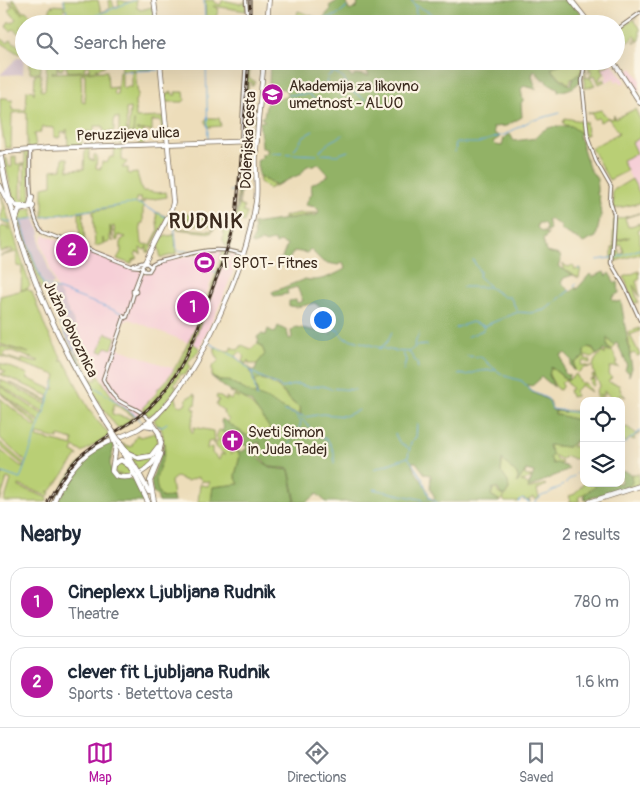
<!DOCTYPE html>
<meta charset="utf-8">
<style>
:root{--surface:#fff;--page:#f6f6f7;--text:#1f2937;--muted:#747a83;--line:#e0e1e3;--accent:#b5179e}
body{margin:0;font-family:Pangolin,sans-serif;background:var(--page);color:var(--text)}
.controls{position:absolute;right:15px;bottom:15px;display:grid;overflow:hidden;border-radius:10px;box-shadow:0 5px 20px #0002}
.controls button{width:45px;height:45px;display:grid;place-items:center;padding:0;border:0;border-bottom:1px solid var(--line);background:var(--surface);color:var(--text);font:25px sans-serif}
.you{position:absolute;left:322px;top:319px;width:18px;height:18px;margin:-12px;border:4px solid #fff;border-radius:50%;background:#1a73e8;box-shadow:0 0 0 8px #1a73e833}
.badge{display:grid;place-items:center;width:32px;height:32px;border-radius:50%;background:var(--accent);color:#fff;font-size:16px;font-weight:700}
.pin{position:absolute;translate:-50% -50%;border:2px solid #fff;box-shadow:0 1px 5px #0006}
.list{margin:0;padding:0;list-style:none}
h2{display:flex;justify-content:space-between;align-items:center;height:65px;margin:0;padding:0 20px;font-size:21px}
h2 small{font-size:16px;font-weight:400;color:var(--muted)}
.list li{display:grid;grid-template-columns:32px 1fr auto;gap:15px;align-items:center;box-sizing:border-box;height:70px;margin:0 10px 10px;padding:0 10px;border:1px solid var(--line);border-radius:15px}
.list b{display:block;font-size:19px;white-space:nowrap}
.list p{margin:0;font-size:16px;white-space:nowrap;color:var(--muted)}
.list em{font-size:16px;font-style:normal;color:var(--muted)}
.icon{flex:none;width:28px;height:28px;fill:none;stroke:currentColor;stroke-width:2;stroke-linecap:round;stroke-linejoin:round}
.map{position:relative;flex:none;width:640px;height:502px;overflow:hidden}
.search{position:absolute;background:var(--surface);box-shadow:0 5px 20px #0002;left:15px;right:15px;top:15px;height:55px;display:flex;align-items:center;gap:12px;box-sizing:border-box;padding:0 18px;border-radius:28px;color:var(--muted);font-size:19px}
.sheet{height:225px;background:var(--surface)}
nav{display:flex;justify-content:space-around;align-items:center;box-sizing:border-box;height:70px;border-top:1px solid var(--line);background:var(--surface);font-size:14px;color:var(--muted)}
nav a{display:grid;justify-items:center;gap:2px}
nav .on{color:var(--accent)}
.map>svg:first-child{display:block}
.built{fill:#f6cfd7}
.industrial{fill:#d1bdc9}
.green{fill:#b9cf74;stroke:#7a7c49;fill-rule:evenodd}
.forest{fill:#92b266;stroke:#666e42;fill-rule:evenodd}
.lines{fill:none;stroke-linecap:round;stroke-linejoin:round}
.stream{stroke:#6aa9dd;stroke-width:1}
.minor-casing{stroke:#796955;stroke-width:4.5}
.major-casing{stroke:#796955;stroke-width:5.5}
.highway-casing{stroke:#796955;stroke-width:6}
.minor{stroke:#fff;stroke-width:2.5}
.major{stroke:#fff;stroke-width:4}
.highway{stroke:#fff;stroke-width:4.5}
.rail-casing{stroke:#3b2a1e;stroke-width:3}
.rail{stroke:#fcf5e5;stroke-width:1;stroke-dasharray:4;stroke-linecap:butt}
.major-bridge-casing{stroke:#796955;stroke-width:5.5;stroke-linecap:butt}
.highway-bridge-casing{stroke:#796955;stroke-width:6;stroke-linecap:butt}
.major-bridge{stroke:#fff;stroke-width:4}
.highway-bridge{stroke:#fff;stroke-width:4.5}
.labels{text-anchor:middle;stroke-width:4.5;stroke-linejoin:round;paint-order:stroke}
.poi-label{font-size:15px;fill:#3b2a1e;stroke:#fcf5e5;text-anchor:start}
.street-label{font-size:15px;fill:#3b2a1e;stroke:#fcf5e5}
.district-label{font-size:20px;font-weight:bold;letter-spacing:1px;fill:#3b2a1e;stroke:#fcf5e5}
</style>
<div class="map">
<svg width="640" height="502" viewBox="0 0 640 502">
<rect width="100%" height="100%" fill="#fcf5e5"/>
<filter id="ink" filterUnits="userSpaceOnUse"><feTurbulence type="fractalNoise" baseFrequency=".02" numOctaves="2"/><feDisplacementMap in="SourceGraphic" scale="10" xChannelSelector="R" yChannelSelector="G"/><feConvolveMatrix kernelMatrix="1 2 1 2 8 2 1 2 1" color-interpolation-filters="sRGB"/></filter>
<filter id="wash" filterUnits="userSpaceOnUse"><feTurbulence type="fractalNoise" baseFrequency=".0096" numOctaves="4" result="noise"/><feDisplacementMap in="SourceGraphic" scale="20" xChannelSelector="R" yChannelSelector="G"/><feGaussianBlur stdDeviation="1.12" result="paint"/><feColorMatrix in="noise" values="0 0 0 0 0 0 0 0 0 0 0 0 0 0 0 0 0 1.4 0 .05"/><feComposite in="paint" operator="in"/></filter>
<g filter="url(#wash)">
<rect width="100%" height="100%" fill="#edddba"/>
<!-- built -->
<g class="built">
<path d="M612,63l9,13 4,7h-4l-2,-3 -3,2 -2,-4 -8,4 -1,-2 2,-3 -4,-8z"/>
<path d="M632,68l8,11 -1,14 -14,-20z"/>
<path d="M640,138v56h-1l-17,-34 15,-7 -5,-11z"/>
<path d="M44,235l94,34 6,5 8,-2 1,-6 9,-4 49,-12h11l-33,93 -60,-24 -6,4 -8,24 59,22 -37,46 -22,-13 -16,-29 -43,-87 -15,-44z"/>
<path d="M229,252l10,4 -17,44 -22,47 -7,-4 29,-77z"/>
</g>
<!-- industrial -->
<g class="industrial">
<path d="M24,57l-1,17 -23,1 17,-17z"/>
<path d="M242,143l-4,68 -4,19 -7,18 9,-32z"/>
<path d="M35,219l5,12v14l14,39 -4,1 -7,-2 -22,-62z"/>
<path d="M226,251l-39,106 -19,31 -24,25 22,-24 15,-22z"/>
<path d="M44,286l14,4 40,81 -26,-24z"/>
</g>
<!-- green -->
<g class="green">
<path d="M8,0l15,14 -12,-14h4l7,11h4l7,7 -3,3 -2,-3 -3,3 3,3h-4l-3,3 3,10 -11,-8 -2,2 -5,-4 3,-6 2,2 5,-4 -8,-9 4,-3z"/>
<path d="M64,0h34l3,12 9,-3 -1,-9h3l2,8 5,-2 -1,-6 10,2 8,-2 1,8 4,2 11,-3 3,11 -16,6h-21l10,-7 -13,5v2h-45l-4,-15h-3l4,15h-13l-2,-5 -4,-1 3,-12h3l-3,-1 14,1z"/>
<path d="M205,0h10l-1,2 6,3 3,-5 18,4 1,-2 2,2 2,-4v11l-33,-5 6,3 -6,15h-7z"/>
<path d="M298,11l20,7 -1,6 -22,-1z"/>
<path d="M637,17l-3,3 6,8v12l-5,3h-1l4,-2 -1,-2 -4,2 4,-3 -2,-2 -7,6 -8,-13z"/>
<path d="M0,38l8,5 2,-3 14,9 -5,5 -19,-12z"/>
<path d="M30,61h12l-2,12h-10z"/>
<path d="M47,61l13,2 55,-2 -22,10h-7l4,-3 -1,-3 -5,2 1,4 -17,1 -3,-8 -3,6h-3l-2,-6v8l-6,1 56,-2 1,17 9,-1 -4,5 4,4 2,-25h3v16l3,2 2,-2h5v-16l3,-1 3,26 -3,5 1,17 28,-1 2,25 -2,-2 -1,3 -2,-22h-9v10l-16,-1h9l-4,5 3,9h-5l-1,-6h-5l1,-18 -1,13h-5l2,-25 -4,1 1,35h-7l-1,-2 -4,3v-10l4,1v-18h-5v13l-10,1 -1,-6h-9v20l-2,-1 -2,-14h-3l-1,5h-4v10h-14l-1,-17 -2,5v-3l-3,1 -3,6 -5,-1v-9l-12,-1 -2,6 -6,1 2,13 -9,1v-36l-15,1 -1,35h-6l-5,-29v-21h7l3,3 2,-2 1,11h13l1,-20 6,1 1,3 1,-20h6v17l4,-1zM81,74h4v28l-3,-1z"/>
<path d="M124,61h35l-3,1v7l-34,1 -1,-4 4,-1z"/>
<rect x="184" y="61" width="21" height="5"/>
<path d="M247,61h1l-7,130 -2,14 5,2 -1,5 4,1 -3,9 -7,-2 -8,28 10,-43 4,-62 -2,-3v-49l1,25z"/>
<path d="M249,61l5,7 -4,1 -1,10 6,2 -2,5h-2l1,-4h-3l-2,24 2,1v3h-3v6l8,2 3,-2v6h-4v-3l-7,-1 -1,4h4v3h-4l2,3 5,-2v3l-7,-1 -1,3z"/>
<path d="M571,61h8l3,8 -3,7 -8,3 -2,5 -17,-13v-4z"/>
<path d="M596,61l5,3v5l4,-3 1,-5 5,2 -9,6 3,4 -6,6 1,2 4,-2 1,2 -6,3 -4,-9 -5,3 5,7 -11,4 1,-21 1,10 5,-1 -1,-3 2,-2 -1,-2 -4,2 3,-3 -4,-2 2,-3 2,4 4,-2 -2,-3 1,-1 2,3z"/>
<path d="M172,92l1,3h3l-1,-3h9l1,8 -2,2h-18l-1,-6z"/>
<path d="M635,109l5,10v19l-8,4 5,11 -15,7 5,11 -18,9 -18,-32 28,-15 -11,-15 -8,4 -1,-4 -5,1 -2,-6 -4,1v-1l13,-3 6,7 6,2 1,-4 1,4z"/>
<path d="M207,118h12l2,8 -13,1 -3,-6z"/>
<path d="M565,118l21,4 1,13 -3,1 -13,-10 -6,-1 -2,-2z"/>
<path d="M242,142c-2,36 -3,72 -15,106l-4,-8 2,-22 10,1z"/>
<path d="M115,147h7v13l5,2 -5,6h6v6l9,-1 5,18c10,0 13,3 24,1l1,5 -26,4v-3h-5v6l9,-2 -4,2 2,2v17l-3,1 2,20 9,1 7,-14 -2,-19 11,5 -18,35h-2v-6l-2,4 -5,-2 1,6 -4,-2 -2,2 3,4 -5,2 -2,4 -14,-5 4,-7v-12l5,-3 -8,-2v5l-2,1 -2,-15 -2,1 1,15 -3,-16v16l-6,2 -1,-6v6l-8,2 -2,-35 26,-5 -76,11v-30l9,-2v-15l10,-1 1,-11h5v12l16,-1 1,-20 4,-1v11l5,2v-6l3,1 -1,12 5,1 1,-7 5,1 3,-6h4z"/>
<path d="M28,151l3,49 -1,3c-7,3 -14,1 -17,-5l-9,-41 3,2 2,8h3v-10l4,-1v8h9l-4,2v32l3,2 1,-47h-5z"/>
<path d="M259,176l14,9 9,-2 -14,6 -8,-7z"/>
<path d="M632,179l8,15v9l-26,6 -2,-18z"/>
<path d="M0,191l30,95 -3,3 5,3 14,37 15,28v5l2,-3c14,24 24,56 46,74l-2,3 4,-1 -29,17 -8,-5 -2,5 6,3 -28,37 -3,-1 3,2 -2,3 -29,-11v2l29,11 -2,4h-42l7,-22 -4,-2 -7,23v-27h3l-3,-1v-23l23,18 1,-2 -24,-20v-4l25,22 1,-2 -26,-24v-40l35,29 2,-1 -37,-33 38,30 1,-2 -39,-29v-6l42,28 2,-2 -44,-27v-6l46,25 1,-2 -38,-20 38,18 2,-4 -49,-22 6,-2 -5,-3 -1,-6 28,11 -1,4 24,11h4l-2,-3 3,-11 -56,-19v-10l29,7 -29,-9v-48l27,-7 -6,1 1,-23 -5,-1v-14l-17,4 13,-5 -1,-2 -12,3v-25l7,-1 2,5 -1,-7 -8,-3 3,-13zM12,351l27,10 -6,1 -11,-3v3l-18,-6v-4zM38,434l20,5 1,-3 14,4v6l-36,-9z"/>
<path d="M32,208l2,10 -18,3 4,-10z"/>
<path d="M83,212l2,35 -5,-2 -1,-32z"/>
<path d="M174,212l42,7v2l-41,-5 22,4h-12l30,2 -4,11 -35,-4zM177,224l36,2 1,3 -1,2 -36,-3z"/>
<path d="M300,213h18l-34,6v-3z"/>
<path d="M640,213l-15,5 3,9 12,-4v5l-3,2 3,4v20l-28,8v-14l4,-1 1,4 3,-1 -1,4 5,-1 -2,-8 -8,2 -1,-4 17,-6 -17,4 1,-21z"/>
<path d="M19,221h1l24,67 -3,1z"/>
<path d="M174,233h1l1,21 -15,4 -3,-13 3,-8 13,-2z"/>
<path d="M222,250l4,1c-22,60 -35,115 -82,161v-6l13,-13v-4c20,-8 63,-116 65,-139z"/>
<path d="M227,251l3,1 -6,15 -2,-1 -29,77 7,6 -12,13 2,5 -5,8 -4,-1 -7,11 3,2c-7,9 -18,27 -30,29l-3,-3c46,-43 62,-105 83,-162z"/>
<path d="M563,264l5,3 5,-2 2,5 6,-2 -2,10 -14,-7z"/>
<path d="M639,271l1,8 -4,2 4,16 -7,-12 5,17 -4,2 -10,-27z"/>
<path d="M640,328v3l-10,4 10,20 -3,1 -3,-3 -4,2 -2,-23z"/>
<path d="M106,333l10,4 -4,12 -6,-2 -3,5 -4,-1z"/>
<path d="M608,338l7,8 -3,4 6,12 -3,2 4,3h-9l-1,8 3,2 -4,5 11,3 2,7 5,5 -7,-2 -2,2 3,2 -9,2 1,-3 -8,-7v6l-5,-3 4,7h-5l-2,-10 4,-6 -5,-9 -1,9 -2,2 -2,-8 4,1 -2,-5 3,1c-4,-11 -1,-17 8,-24l2,3v-4h7l-5,-4 -2,-8z"/>
<path d="M257,344l4,1 4,9 -8,10h-8l-1,-4 -2,4 -4,-3 3,-4 -5,-5 -5,5 16,12 3,14 1,-3 6,-1c23,7 21,18 39,29v7l-17,-5 -25,-14 -1,-4 -2,4 -26,-15h-9l-8,-4v-10l7,-7 -4,-7v-6l12,4 4,-1v-3l7,3 4,-5 9,4z"/>
<path d="M588,347l5,2 4,6 -6,2 -5,-1 -1,3 6,1 -1,3 -7,-2 -2,4 11,2 -9,1 -5,5 -3,-3 -1,-7 10,-6v-6z"/>
<path d="M71,348l3,7 3,-2v3l4,1 -3,3 4,2 9,18h6l-2,-9 21,31 18,13 -1,5 7,-7h3l-28,19 12,-9 -8,5 -3,-2c-9,-12 -32,-42 -32,-56l-4,-1 -8,-12zM114,404l19,12v1l-2,2 -19,-5z"/>
<path d="M551,367l16,14 9,-7 5,9h4l6,9 -10,-7 -6,6 1,5 -5,1 -2,-7 3,-1 -7,-9 -4,3 2,2 -3,5 -3,-1 -8,-14z"/>
<path d="M229,391c16,3 36,27 43,42l-1,4h-22l-22,-14 2,-3 -6,-7 1,-2 -8,-6 3,-5 -3,-2 1,-3 10,6 -1,-4 5,3 3,-4 5,2z"/>
<path d="M194,394l2,3 -1,8 -2,1v3h3l-5,16v6l2,2 1,-6 19,4 1,14 -2,-4 -4,1 -1,7 5,-2v6l7,7 2,-6 4,1 -9,-8v-6l3,-1 -3,-3 3,-7 5,1 7,6 -6,7 2,7 3,-1 1,4 6,-3 3,5 -5,19 4,9 -26,3 -2,15h-13l2,-17 8,1 2,-4 -7,-1 -3,3 2,-4 -4,-3 -11,4 -11,-4 -5,4 2,16 -11,1c-19,-24 12,-39 -2,-72l-3,-1 -3,-5 21,-25 3,10 4,1 4,-3 1,-5z"/>
<path d="M555,411h21l2,2 -1,7 -22,-6z"/>
<path d="M627,427l10,7 3,-1 -6,4 1,3 -5,-1 -6,4 -2,-14z"/>
<path d="M155,433l2,1 1,11 -12,13 -14,-3 -10,-11 9,3 6,-12 4,2z"/>
<path d="M577,439l1,3 -2,-1 -4,6 12,-2v11l-10,3 -7,-3 -6,3 -7,-4 2,5 6,2 -1,2 -9,-1 -2,-5 3,-3 -5,-10 20,2z"/>
<path d="M156,452l-3,9 -14,11 -10,-18 9,5z"/>
<path d="M503,459l15,17 -1,7 9,-13 -1,5 6,2 -1,2 -9,2 7,4 4,-4 -4,8 17,-5 1,1 -9,5 2,8 -3,2 -2,-3 -6,3 3,2 -9,-3 -3,3h-14l-2,-3 6,-9 -1,-8 -7,-10z"/>
<path d="M118,461l7,1 8,12 -8,2 -10,-3 -2,-6z"/>
<path d="M631,474h8l-1,11 -20,6 11,-5z"/>
<path d="M584,483h13c-2,9 -13,9 -19,15l2,3 -11,1 2,-1 -2,-5 6,-2z"/>
<path d="M495,487l4,7 5,2 -4,5 -9,-6z"/>
</g>
<!-- forest -->
<g class="forest">
<path d="M339,0h10l-3,4 4,7 7,-4 1,-4 -5,-3h216l14,15 -2,2 3,7h-248l-12,-3 -1,-3 8,-9 -2,-3z"/>
<path d="M270,61h62l1,3 6,1 13,12 4,-3 13,2 -4,-10 -8,-5h214l-19,6v4l14,12 5,2 2,-7 9,-6c-1,15 -11,17 -24,20v-4l-11,-5 -2,-4 -2,1 -9,-10 -2,6 4,13 -12,-3 -3,3 2,12 -2,2 1,14 -16,9 -13,1 1,6 6,4 -7,5 3,3 6,1 2,-8 6,-4 4,7 22,-3c8,-13 22,-12 35,-12l10,7 -2,2 10,33 8,11v15l2,2 2,19 -5,22 -13,6 -3,-3 -19,-10v-4l-11,-7 -3,1 3,9 -5,3 1,-6 -3,-3h-5l-1,4 3,4 8,3 -5,6 3,12 14,3 1,6 -3,5 15,9 -9,3 -3,5 10,9 5,-5v3l14,-16 2,3 12,-5 2,4 3,-3 6,10 3,-1 1,11 -6,3 -1,4 4,2 5,-1 11,67 -3,8v-4l-4,-2 2,-6 -10,-21 -4,2 -6,-7v9l5,3h-8l-7,5 -4,-7 -5,-1 -4,4v6l-10,6v8l-3,-6 1,-5 -7,-7 -4,2 4,19 4,1 -1,6 -17,-14 -2,8 5,12 -12,-10 -10,9 -5,-1 5,7 18,9 2,9 13,2 -10,-1v3l22,6 2,6 5,1v18l-5,-1 3,-2 -5,-3 -9,8 -20,-2 5,10 -3,2 3,7 4,-1 12,5 -4,3 -37,17 6,-16 -8,-2 -9,13 1,-7 -16,-17 -1,13 7,10 1,8 -4,5h-4l-3,-6 -5,-1 -2,7 9,6 -1,1h-173l-9,-8 -10,8h-11l-7,-33c-5,-2 -11,0 -17,-2 -8,-3 -11,-12 -17,-18l6,-6h-5l-3,6 10,13 9,6 17,2 6,32h-84l2,-15 26,-3 -4,-8 5,-20 -3,-5 5,1 6,-5 -27,-16 3,-3 -3,-6 1,-3 27,18h22l-5,5 8,-8 -23,-32 -27,-15 -13,-11 9,5h9l27,15v-10l2,10c16,5 27,16 43,19l-1,-7c-15,-9 -24,-34 -45,-28v5l-5,-15 5,1 2,-7 8,-10 -4,-9 -4,-2 2,-2 -2,-4 4,-3 5,1 2,-6 7,4 3,-7 9,5 2,8 3,-1 -1,-7 5,-4 35,7v-6l-17,-8h8l1,-4 -4,-1 -4,3 6,-10 -6,-5 -18,4 -8,-1v-5l7,-1 1,3 6,-2 -6,-14 -10,3 1,4 -14,2 -2,-4 33,-13c13,4 29,-4 40,-10l-2,-7 -5,3 -15,-3 -13,-13 -3,4 -13,-2 -8,13 -10,4 1,-8 5,-2 5,-13 -7,-3 -4,2 -1,-4 -9,3 -4,-2 -9,4 -2,-2 4,-8 -2,-2 2,-5 -3,-4 65,-9 2,-4 -3,-4 -11,-2 7,-12 -1,-8 18,-10 -10,-11 -12,2 -6,8 -25,11 -17,-9 -2,-15 5,-3v-4l5,-1v-5h-5c0,-11 -3,-16 -2,-26l5,-1 -4,-3 3,-2c5,-30 6,-11 23,-20l-1,-6 -17,-5zM412,462h4l9,12 6,1 -1,13 5,10 -2,1 -4,-1c0,-14 -17,-25 -17,-36z"/>
<path d="M112,443h3l-5,20 2,11 23,6 9,22h-86l2,-4 -3,-3c13,-23 29,-44 55,-52z"/>
<path d="M165,443c1,23 -18,33 -3,55l11,-1 1,5h-15l-2,-7 -4,-2 -2,-12z"/>
<path d="M625,471l6,3 1,9c-13,11 -31,10 -47,17l-1,-6 11,-7v-4h26v-11z"/>
</g>
<g class="lines">
<!-- stream -->
<g class="stream">
<path d="M64,0l1,6"/>
<path d="M204,0l1,24"/>
<path d="M411,0l4,5 1,9 7,9"/>
<path d="M415,5l18,9"/>
<path d="M66,9l4,15"/>
<path d="M324,19l11,-3 12,-9"/>
<path d="M74,24l61,-24"/>
<path d="M206,61l2,79"/>
<path d="M336,61l-1,11 10,8 1,7 20,13"/>
<path d="M122,71h1"/>
<path d="M124,71h1"/>
<path d="M128,71h3"/>
<path d="M132,71h1"/>
<path d="M135,71l24,-1"/>
<path d="M323,88l3,-4 2,-8 7,-4"/>
<path d="M288,95l21,-1 9,9"/>
<path d="M341,97l5,-10"/>
<path d="M534,120l26,-7"/>
<path d="M504,135l28,-15"/>
<path d="M294,150l10,-14 9,-5"/>
<path d="M320,151l11,-10 12,-6"/>
<path d="M455,152l1,-9h22l25,-8"/>
<path d="M271,153l46,2"/>
<path d="M321,154l16,1 11,-4"/>
<path d="M230,191h3"/>
<path d="M234,191h1"/>
<path d="M238,192h1"/>
<path d="M169,219l5,4 3,27"/>
<path d="M1,220l10,2"/>
<path d="M17,221l120,-18 29,14"/>
<path d="M21,221l14,42 21,53 36,69 45,31 6,8"/>
<path d="M178,251h15"/>
<path d="M195,257l5,8 14,6"/>
<path d="M473,260l7,12 -1,5 10,9"/>
<path d="M597,260l21,-3 22,-8"/>
<path d="M579,270v-2"/>
<path d="M215,272h2"/>
<path d="M43,284l79,29"/>
<path d="M462,287h27l15,10h6l7,13"/>
<path d="M574,287l2,-3"/>
<path d="M56,316h12"/>
<path d="M331,328l7,2 6,8c22,4 41,14 65,14l7,-6 11,-1"/>
<path d="M455,328l17,-6 12,4 34,-14 12,1 15,-3 25,-20"/>
<path d="M467,337l16,-7 1,-4"/>
<path d="M209,343l27,14 16,15 30,16 15,-4 11,3 15,-1 5,2 27,2"/>
<path d="M414,346l5,-13"/>
<path d="M379,349l8,-7 5,-10"/>
<path d="M409,352l8,11 1,5"/>
<path d="M467,356l14,1 15,13"/>
<path d="M403,371l3,-11 -3,-7"/>
<path d="M252,373l5,24"/>
<path d="M458,374l8,1 14,-4 16,-1 9,6 17,5 9,10 17,8 4,10 28,4"/>
<path d="M284,411l22,6 16,-3 23,2 14,-6"/>
<path d="M582,413h2"/>
<path d="M302,419l13,15 13,6 6,12v12"/>
<path d="M417,424l-1,13 -5,5 -3,15 14,21 8,20 7,4"/>
<path d="M157,426l4,1 6,-4"/>
<path d="M146,427l7,1"/>
<path d="M395,434l4,8 9,6"/>
<path d="M624,444l16,-13"/>
<path d="M288,445l10,-13 3,-10 -4,-6"/>
<path d="M622,445l1,-1"/>
<path d="M374,469l34,-12"/>
<path d="M581,469l3,-1"/>
<path d="M0,472l20,7 35,-98"/>
<path d="M576,474l3,-3"/>
<path d="M572,477l2,-1"/>
<path d="M567,481l4,-3"/>
<path d="M565,484l2,-2"/>
<path d="M373,489l51,11 6,-2"/>
<path d="M549,493l14,-8"/>
<path d="M545,495l3,-1"/>
<path d="M540,497l4,-2"/>
<path d="M537,500l3,-2"/>
<path d="M519,502l3,-3 7,3"/>
<path d="M535,502l1,-1"/>
</g>
</g>
</g>
<g filter="url(#ink)">
<g class="lines">
<defs>
<g id="minor">
<path d="M246,0l2,24"/>
<path d="M616,30l24,-17"/>
<path d="M585,61l-3,20 6,58 8,22 15,26 -1,14 4,13 -3,49 14,24 15,33"/>
<path d="M241,142l5,-81"/>
<path d="M30,150c0,22 -2,64 12,81l89,35 11,1"/>
<path d="M146,263l-4,3 2,5h5l3,-5"/>
<path d="M134,265l11,-3 5,4"/>
<path d="M150,266l7,-4c30,-7 55,-18 85,-8"/>
<path d="M133,290l3,1v2h-3z"/>
<path d="M134,290l8,-21"/>
<path d="M123,316l1,2 3,-1 7,-24"/>
<path d="M124,318l-21,61c16,33 26,20 46,40"/>
</g>
<g id="major">
<path d="M154,0l3,24"/>
<path d="M571,0l19,24"/>
<path d="M267,24l2,-24"/>
<path d="M613,61l27,42"/>
<path d="M8,152l40,-4 209,-7"/>
<path d="M145,262l26,-51 2,-9 -13,-141"/>
<path d="M54,502c7,-20 22,-42 40,-53 23,-14 41,-13 63,-34 45,-45 90,-152 99,-214 2,-15 -1,-31 0,-46 1,-31 5,-62 8,-94"/>
</g>
<g id="highway">
<path d="M0,153c16,98 55,186 107,270"/>
<path d="M0,186l8,16"/>
<path d="M11,200l6,6h8"/>
<path d="M30,205l2,-8"/>
<path d="M16,219l3,-9 14,-4"/>
<path d="M150,420l9,13 2,11"/>
<path d="M144,425l9,1"/>
<path d="M120,442l8,11 11,5 12,-2 7,-9"/>
<path d="M119,445l15,29"/>
<path d="M116,446l-4,25 4,5c21,6 43,-13 45,-33"/>
<path d="M126,452l12,20"/>
<path d="M114,464l7,-4 7,5"/>
<path d="M139,474l10,18"/>
<path d="M135,475l13,27"/>
<path d="M154,502l-4,-21 11,-27"/>
<path d="M590,502l50,-16"/>
</g>
</defs>
<!-- minor casing -->
<use href="#minor" class="minor-casing"/>
<!-- major casing -->
<use href="#major" class="major-casing"/>
<!-- highway casing -->
<use href="#highway" class="highway-casing"/>
<!-- minor -->
<use href="#minor" class="minor"/>
<!-- major -->
<use href="#major" class="major"/>
<!-- highway -->
<use href="#highway" class="highway"/>
<defs>
<g id="rail">
<path d="M250,0v24"/>
<path d="M48,502c8,-16 17,-31 30,-44 21,-20 50,-30 72,-51 34,-32 47,-77 63,-120 9,-23 18,-46 23,-69l13,-157"/>
</g>
</defs>
<!-- rail casing -->
<use href="#rail" class="rail-casing"/>
<!-- rail -->
<use href="#rail" class="rail"/>
<defs>
<path id="major-bridge" d="M0,154l8,-2"/>
<g id="highway-bridge">
<path d="M107,423l14,21"/>
<path d="M111,433l5,13"/>
<path d="M138,472l1,2"/>
<path d="M134,474l1,1"/>
</g>
</defs>
<!-- major-bridge casing -->
<use href="#major-bridge" class="major-bridge-casing"/>
<!-- highway-bridge casing -->
<use href="#highway-bridge" class="highway-bridge-casing"/>
<!-- major-bridge -->
<use href="#major-bridge" class="major-bridge"/>
<!-- highway-bridge -->
<use href="#highway-bridge" class="highway-bridge"/>
</g>
</g>
<!-- icons -->
<defs>
<symbol id="university-disc" viewBox="-11 -11 22 22"><circle r="9.5" fill="#b5179e" stroke="#fcf5e5"/><path d="M0-5L7-2L0 1L-7-2ZM-4 1L0 2.5L4 1V4Q0 6-4 4Z" fill="#fff"/></symbol>
<symbol id="stadium-disc" viewBox="-11 -11 22 22"><circle r="9.5" fill="#b5179e" stroke="#fcf5e5"/><path d="M0-5a6.5 5 0 1 0 0 10a6.5 5 0 1 0 0-10ZM-3.5-1.8h7v3.6h-7Z" fill="#fff"/></symbol>
<symbol id="church-disc" viewBox="-11 -11 22 22"><circle r="9.5" fill="#b5179e" stroke="#fcf5e5"/><path d="M-1.2-6h2.4v3.5h3.3v2.4h-3.3V6h-2.4V-.1h-3.3v-2.4h3.3Z" fill="#fff"/></symbol>
</defs>
<g fill-rule="evenodd">
<use href="#university-disc" x="260" y="82" width="25" height="25"/>
<use href="#stadium-disc" x="192" y="250" width="25" height="25"/>
<use href="#church-disc" x="220" y="428" width="25" height="25"/>
</g>
<g class="labels">
<!-- poi labels -->
<g class="poi-label">
<text x="289" y="91">Akademija za likovno<tspan x="289" dy="17">umetnost - ALUO</tspan></text>
<text x="221" y="268">T SPOT- Fitnes</text>
<text x="248" y="437">Sveti Simon<tspan x="248" dy="17">in Juda Tadej</tspan></text>
</g>
<!-- street labels -->
<g class="street-label">
<text transform="translate(128 134) rotate(-2)" y="5">Peruzzijeva ulica</text>
<text transform="translate(248 140) rotate(-87)" y="5">Dolenjska cesta</text>
<text transform="translate(71 329) rotate(64)" y="5">Južna obvoznica</text>
</g>
<!-- district labels -->
<g class="district-label">
<text x="206" y="228">RUDNIK</text>
</g>
</g>
</svg>
<div class="controls">
<button><svg class="icon" aria-label="locate" viewBox="0 0 24 24"><circle cx="12" cy="12" r="6"/><path d="M12 2v4M12 18v4M2 12h4M18 12h4"/></svg></button>
<button><svg class="icon" aria-label="layers" viewBox="0 0 24 24"><path d="M12 4l9 5-9 5-9-5zM3 14l9 5 9-5"/></svg></button>
</div>
<div class="you"></div>
<div class="pin badge" style="left:193px;top:307px">1</div>
<div class="pin badge" style="left:72px;top:250px">2</div>
<div class="search"><svg class="icon" aria-label="search" viewBox="0 0 24 24"><circle cx="10" cy="10" r="6"/><path d="M15 15l6 6"/></svg>Search here</div>
</div>
<section class="sheet">
<h2>Nearby<small>2 results</small></h2>
<ul class="list">
<li><span class="badge">1</span><div><b>Cineplexx Ljubljana Rudnik</b><p>Theatre</p></div><em>780 m</em></li>
<li><span class="badge">2</span><div><b>clever fit Ljubljana Rudnik</b><p>Sports · Betettova cesta</p></div><em>1.6 km</em></li>
</ul>
</section>
<nav>
<a class="on"><svg class="icon" aria-label="map" viewBox="0 0 24 24"><path d="M3 6l6-2 6 2 6-2v14l-6 2-6-2-6 2zM9 4v14M15 6v14"/></svg>Map</a>
<a><svg class="icon" aria-label="directions" viewBox="0 0 24 24"><path d="M12 3l9 9-9 9-9-9zM9 14v-3h6M13 9l2 2-2 2"/></svg>Directions</a>
<a><svg class="icon" aria-label="saved" viewBox="0 0 24 24"><path d="M7 4h10v16l-5-4-5 4z"/></svg>Saved</a>
</nav>
